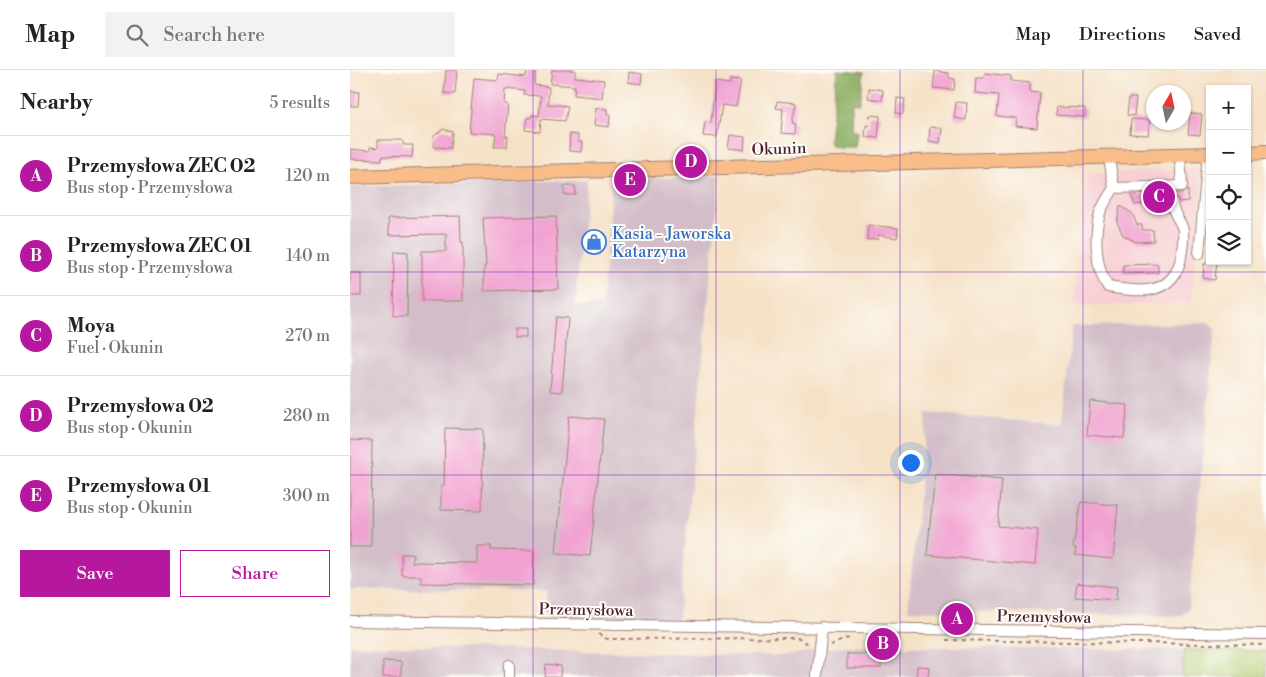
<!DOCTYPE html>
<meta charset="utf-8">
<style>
:root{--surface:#fff;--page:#f2f2f2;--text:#222;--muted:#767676;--line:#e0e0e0;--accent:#b5179e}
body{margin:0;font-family:"Libre Bodoni",serif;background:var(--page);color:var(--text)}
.controls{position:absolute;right:15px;top:15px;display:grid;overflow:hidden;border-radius:0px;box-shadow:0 1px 4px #0004}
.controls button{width:45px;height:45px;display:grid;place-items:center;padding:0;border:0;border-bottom:1px solid var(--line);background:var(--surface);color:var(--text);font:25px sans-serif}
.compass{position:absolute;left:796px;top:15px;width:45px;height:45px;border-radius:50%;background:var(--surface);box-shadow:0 1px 4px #0004;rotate:9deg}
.you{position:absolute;left:560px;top:392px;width:18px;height:18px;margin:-12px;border:4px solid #fff;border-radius:50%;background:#1a73e8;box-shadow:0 0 0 8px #1a73e833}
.badge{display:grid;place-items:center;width:32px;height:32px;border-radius:50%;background:var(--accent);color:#fff;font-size:16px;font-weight:700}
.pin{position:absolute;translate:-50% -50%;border:2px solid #fff;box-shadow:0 1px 5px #0006}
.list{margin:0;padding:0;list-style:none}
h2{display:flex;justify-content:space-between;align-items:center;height:65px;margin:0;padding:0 20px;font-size:21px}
h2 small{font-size:16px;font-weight:400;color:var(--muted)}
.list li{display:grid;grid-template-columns:32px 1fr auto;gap:15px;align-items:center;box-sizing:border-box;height:80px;padding:0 20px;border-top:1px solid var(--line)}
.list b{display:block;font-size:19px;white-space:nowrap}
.list p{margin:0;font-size:16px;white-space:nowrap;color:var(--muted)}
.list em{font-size:16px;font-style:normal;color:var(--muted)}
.actions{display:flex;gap:10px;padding:15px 20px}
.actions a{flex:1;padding:11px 0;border:1px solid var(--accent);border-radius:0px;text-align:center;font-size:18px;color:var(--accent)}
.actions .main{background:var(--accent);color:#fff}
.icon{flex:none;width:28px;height:28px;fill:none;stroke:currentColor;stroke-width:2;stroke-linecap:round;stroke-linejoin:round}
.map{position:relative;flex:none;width:916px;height:607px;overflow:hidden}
header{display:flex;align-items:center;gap:30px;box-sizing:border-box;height:70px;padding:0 25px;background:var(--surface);border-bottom:1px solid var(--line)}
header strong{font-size:24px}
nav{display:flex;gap:28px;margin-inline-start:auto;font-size:18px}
.search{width:350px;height:45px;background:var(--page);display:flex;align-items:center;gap:12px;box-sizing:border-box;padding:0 18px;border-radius:0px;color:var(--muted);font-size:19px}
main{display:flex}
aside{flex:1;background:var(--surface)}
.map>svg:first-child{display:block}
.built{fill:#f7cfd4}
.industrial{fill:#d2bdc8}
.green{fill:#b0cb71;stroke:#7d754e}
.forest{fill:#8caf63;stroke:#6b6747}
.building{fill:#f1a2d1}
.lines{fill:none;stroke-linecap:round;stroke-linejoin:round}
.minor-tunnel{stroke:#d3baa7;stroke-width:10;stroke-dasharray:10 5;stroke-linecap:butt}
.minor-casing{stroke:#a08078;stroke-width:12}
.major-casing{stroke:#a08078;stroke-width:16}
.path{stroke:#a08078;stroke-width:2;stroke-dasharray:4 4;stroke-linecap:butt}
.minor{stroke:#fff;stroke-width:10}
.major{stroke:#f8bd89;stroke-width:14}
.grid{fill:none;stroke:#7b2cbf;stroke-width:1;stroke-opacity:0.55}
.labels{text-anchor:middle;stroke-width:4;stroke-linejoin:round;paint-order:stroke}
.street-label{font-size:16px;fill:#4a1f2b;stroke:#fdfcf7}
.shop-label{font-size:16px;fill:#366cbe;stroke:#fdfcf7;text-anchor:start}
</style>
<header>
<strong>Map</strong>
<div class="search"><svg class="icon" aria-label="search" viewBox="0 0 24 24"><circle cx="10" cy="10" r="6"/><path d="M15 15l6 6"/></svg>Search here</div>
<nav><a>Map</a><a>Directions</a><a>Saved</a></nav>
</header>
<main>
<aside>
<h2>Nearby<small>5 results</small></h2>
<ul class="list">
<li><span class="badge">A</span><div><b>Przemysłowa ZEC 02</b><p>Bus stop · Przemysłowa</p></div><em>120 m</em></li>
<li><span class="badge">B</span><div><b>Przemysłowa ZEC 01</b><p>Bus stop · Przemysłowa</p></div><em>140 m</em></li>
<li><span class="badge">C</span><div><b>Moya</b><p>Fuel · Okunin</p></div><em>270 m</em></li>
<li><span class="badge">D</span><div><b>Przemysłowa 02</b><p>Bus stop · Okunin</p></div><em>280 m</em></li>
<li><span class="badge">E</span><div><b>Przemysłowa 01</b><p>Bus stop · Okunin</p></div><em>300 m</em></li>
</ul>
<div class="actions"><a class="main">Save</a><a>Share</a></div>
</aside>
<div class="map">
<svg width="916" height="607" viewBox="0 0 916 607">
<rect width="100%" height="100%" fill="#fdfcf7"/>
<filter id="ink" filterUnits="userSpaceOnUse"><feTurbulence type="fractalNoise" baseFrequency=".02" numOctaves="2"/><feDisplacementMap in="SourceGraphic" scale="10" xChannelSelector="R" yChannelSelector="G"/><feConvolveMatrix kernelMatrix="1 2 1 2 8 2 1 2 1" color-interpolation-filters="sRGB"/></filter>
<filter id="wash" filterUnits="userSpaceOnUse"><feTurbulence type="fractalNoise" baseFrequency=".0096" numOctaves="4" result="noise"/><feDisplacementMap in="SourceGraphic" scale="20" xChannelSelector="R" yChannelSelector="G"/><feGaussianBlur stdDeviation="1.12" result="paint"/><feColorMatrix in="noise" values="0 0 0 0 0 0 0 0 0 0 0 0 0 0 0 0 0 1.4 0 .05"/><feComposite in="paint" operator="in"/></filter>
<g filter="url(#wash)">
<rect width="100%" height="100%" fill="#f5e1c6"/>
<!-- built -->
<path class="built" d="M854,98l-13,135 -117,3 13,-132z"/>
<!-- industrial -->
<g class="industrial">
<path d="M370,106l-42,444 -128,-3 -5,-4 2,-22 -197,-2v-402l237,-7 -12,125h27l10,-125z"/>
<path d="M859,253l6,6 -27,280 -8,7 -272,-6 19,-197 135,12 10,-99z"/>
<path d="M0,575l431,11 63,-10 341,4 -3,27h-832z"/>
</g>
<!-- green -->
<path class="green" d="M835,580l81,1v26h-84z"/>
<!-- forest -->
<path class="forest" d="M487,0l27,2 -4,31 -8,-1 -1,27 6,3 -2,15h-18l-6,-2 -2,-4z"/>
<g id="blocks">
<!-- building -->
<g class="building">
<path d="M96,0h11l-2,24 -11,-1z"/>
<path d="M177,0h9l-2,15 15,2 -1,17 20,2 -3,15 -24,-2 -1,13 -15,-2 2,-12h4l1,-3 7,1 2,-20 -17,-1 1,-4 -20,-2 -1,15 4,1 -3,31h3l-1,11h-13l2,-13 -27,-2 5,-54 24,2 1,-6 27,3z"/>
<path d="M202,0h23v7l29,3 -2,18 -28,-3 1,-9 -25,-2z"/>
<path d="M585,1l14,2v5l6,1 -1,11 -21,-2z"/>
<path d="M279,2l13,2 -1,10 -13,-2z"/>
<path d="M635,3l26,3v5l19,2v9l10,1 -3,35 -22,-2 1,-8 -19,-2 2,-21 -24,-2 1,-15h8z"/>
<path d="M380,10l11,1 -5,26 -14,-2 -5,32 -14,-1 2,-14 6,1 4,-41 15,2z"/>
<path d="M519,18l14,2 -1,10 -14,-2z"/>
<path d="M0,21l9,1 -1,14h-8z"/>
<path d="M547,28l8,1 -2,15 -7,-1z"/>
<path d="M779,28h7l-2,18 -7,-1z"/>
<path d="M427,31l19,2 -4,20 4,1 -1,10 -14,-1 2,-24 -7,-1z"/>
<path d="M606,32l11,1 -1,17 -12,-2z"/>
<path d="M707,37l28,1v9l-29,-2z"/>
<path d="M246,38l11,1v6h3l-1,12 -15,-2z"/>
<path d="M840,43l12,1 -2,21 -12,-1z"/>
<path d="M520,45l10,1 -2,22 -13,-1 1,-12 3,1z"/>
<path d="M781,49l19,1 -2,15 -18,-1z"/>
<path d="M580,57l12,1 -2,15 -11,-2z"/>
<path d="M93,59l10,3 -2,16 -17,-1 -1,-10z"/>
<path d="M220,64l8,1v7h4l-1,10 -12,-1z"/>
<path d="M380,65l15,2 -1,13 -16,-2z"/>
<path d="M28,70h24l2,5h9l-1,12 -30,-1v4l-32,-1v-10l20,2v-4l8,1z"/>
<path d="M214,116h11l1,9h-12z"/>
<path d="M838,120v11l-9,1 -2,-4 -5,-3 -4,2 -3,5 -30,3 -4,-10 51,-2z"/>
<path d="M770,136l12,7 5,12h5v5h11l1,11 -18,1 -13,-7 -6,-13z"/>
<path d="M110,146l1,26h2v59h-41v-50h24v-17l-57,1 -1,-17z"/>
<path d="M206,146l2,73 -74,2v-25h2l-3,-48z"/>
<path d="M518,155l30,3 -1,10 -19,-3v4l-11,1z"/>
<path d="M44,181l14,1 -1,64h-14z"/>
<path d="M858,191h9l-2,19 -12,-2 1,-14h3z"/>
<path d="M808,194v9l-35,1v-9z"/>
<rect x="0" y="203" width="11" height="23"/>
<path d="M206,247l12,1 -6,74 -12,-1z"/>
<rect x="165" y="259" width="11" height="8"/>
<path d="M740,331l38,4 -4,33 -37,-3z"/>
<path d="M219,346l35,3 -14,137 -34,-3z"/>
<path d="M95,358l38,1 -1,82 -41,-1v-25h3z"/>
<path d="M0,370l22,1 -1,106h-21z"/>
<path d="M585,404l67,6 -4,46 40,4 -3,35 -108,-10z"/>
<path d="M731,432l37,3 -5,54 -38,-4 1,-7h-3z"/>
<path d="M127,476h14v4l43,1 -1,34 -112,-2v-7h-19v-22h11l-1,8 65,1z"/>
<path d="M727,513l40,4 -1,13 -41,-3z"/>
<rect x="497" y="584" width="34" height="14"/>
<path d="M33,591l18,1v15h-18z"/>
<path d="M196,594l15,2 -1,11h-15z"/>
<path d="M567,596l12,1 -1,10h-12z"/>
</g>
</g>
</g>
<g filter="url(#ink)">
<use href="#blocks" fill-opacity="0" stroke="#a08078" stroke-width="1"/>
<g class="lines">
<!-- minor-tunnel -->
<path class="minor-tunnel" d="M821,121l1,11"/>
<defs>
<g id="minor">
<path d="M759,88l5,30 68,-2 -2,-30"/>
<path d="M764,118c-5,8 -11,16 -14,25 -6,21 -5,55 8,74 29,5 62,10 72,-25 2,-10 4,-21 3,-32 -2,-10 -11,-16 -11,-28"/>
<path d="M849,184l9,-100"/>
<path d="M0,551l916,13"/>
<path d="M159,607v-12"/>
<path d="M467,607l5,-50"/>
</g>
<g id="major">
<path d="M897,83l19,-1"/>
<path d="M0,107l860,-23"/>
</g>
</defs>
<!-- minor casing -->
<use href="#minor" class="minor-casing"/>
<!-- major casing -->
<use href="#major" class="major-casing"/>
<!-- path -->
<g class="path">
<path d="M248,564l9,5 190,-1 14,7"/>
<path d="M596,570l320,5"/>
<path d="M480,575l19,-7"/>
</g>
<!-- minor -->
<use href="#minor" class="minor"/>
<!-- major -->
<use href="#major" class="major"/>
</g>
</g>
<!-- grid -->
<path class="grid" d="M183,0v607M366,0v607M550,0v607M733,0v607M0,202h916M0,405h916"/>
<!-- icons -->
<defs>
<symbol id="shop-ring" viewBox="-11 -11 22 22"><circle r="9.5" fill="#fdfcf7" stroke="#3f7fe0" stroke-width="1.5"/><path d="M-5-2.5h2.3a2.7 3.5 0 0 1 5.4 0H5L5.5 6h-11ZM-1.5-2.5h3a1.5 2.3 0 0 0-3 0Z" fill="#3f7fe0"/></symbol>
</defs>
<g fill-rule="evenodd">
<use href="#shop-ring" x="230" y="158" width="28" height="28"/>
</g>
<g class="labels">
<!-- street labels -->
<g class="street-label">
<text transform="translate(429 78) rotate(-2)" y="6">Okunin</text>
<text transform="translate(236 539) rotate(1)" y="6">Przemysłowa</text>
<text transform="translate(694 546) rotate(1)" y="6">Przemysłowa</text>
</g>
<!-- shop labels -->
<g class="shop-label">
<text x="262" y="169">Kasia - Jaworska<tspan x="262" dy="18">Katarzyna</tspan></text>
</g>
</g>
</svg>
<div class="controls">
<button>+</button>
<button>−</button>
<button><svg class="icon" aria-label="locate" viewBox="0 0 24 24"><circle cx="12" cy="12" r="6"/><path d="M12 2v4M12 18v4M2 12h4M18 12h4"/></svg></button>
<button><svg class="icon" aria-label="layers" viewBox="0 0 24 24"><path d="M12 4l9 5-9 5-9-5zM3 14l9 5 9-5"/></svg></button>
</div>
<svg class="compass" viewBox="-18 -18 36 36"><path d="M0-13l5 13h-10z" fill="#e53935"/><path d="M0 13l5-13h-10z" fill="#767676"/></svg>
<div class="you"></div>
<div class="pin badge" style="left:607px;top:549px">A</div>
<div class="pin badge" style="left:533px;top:574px">B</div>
<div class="pin badge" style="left:809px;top:127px">C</div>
<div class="pin badge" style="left:341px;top:92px">D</div>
<div class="pin badge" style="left:280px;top:110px">E</div>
</div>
</main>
